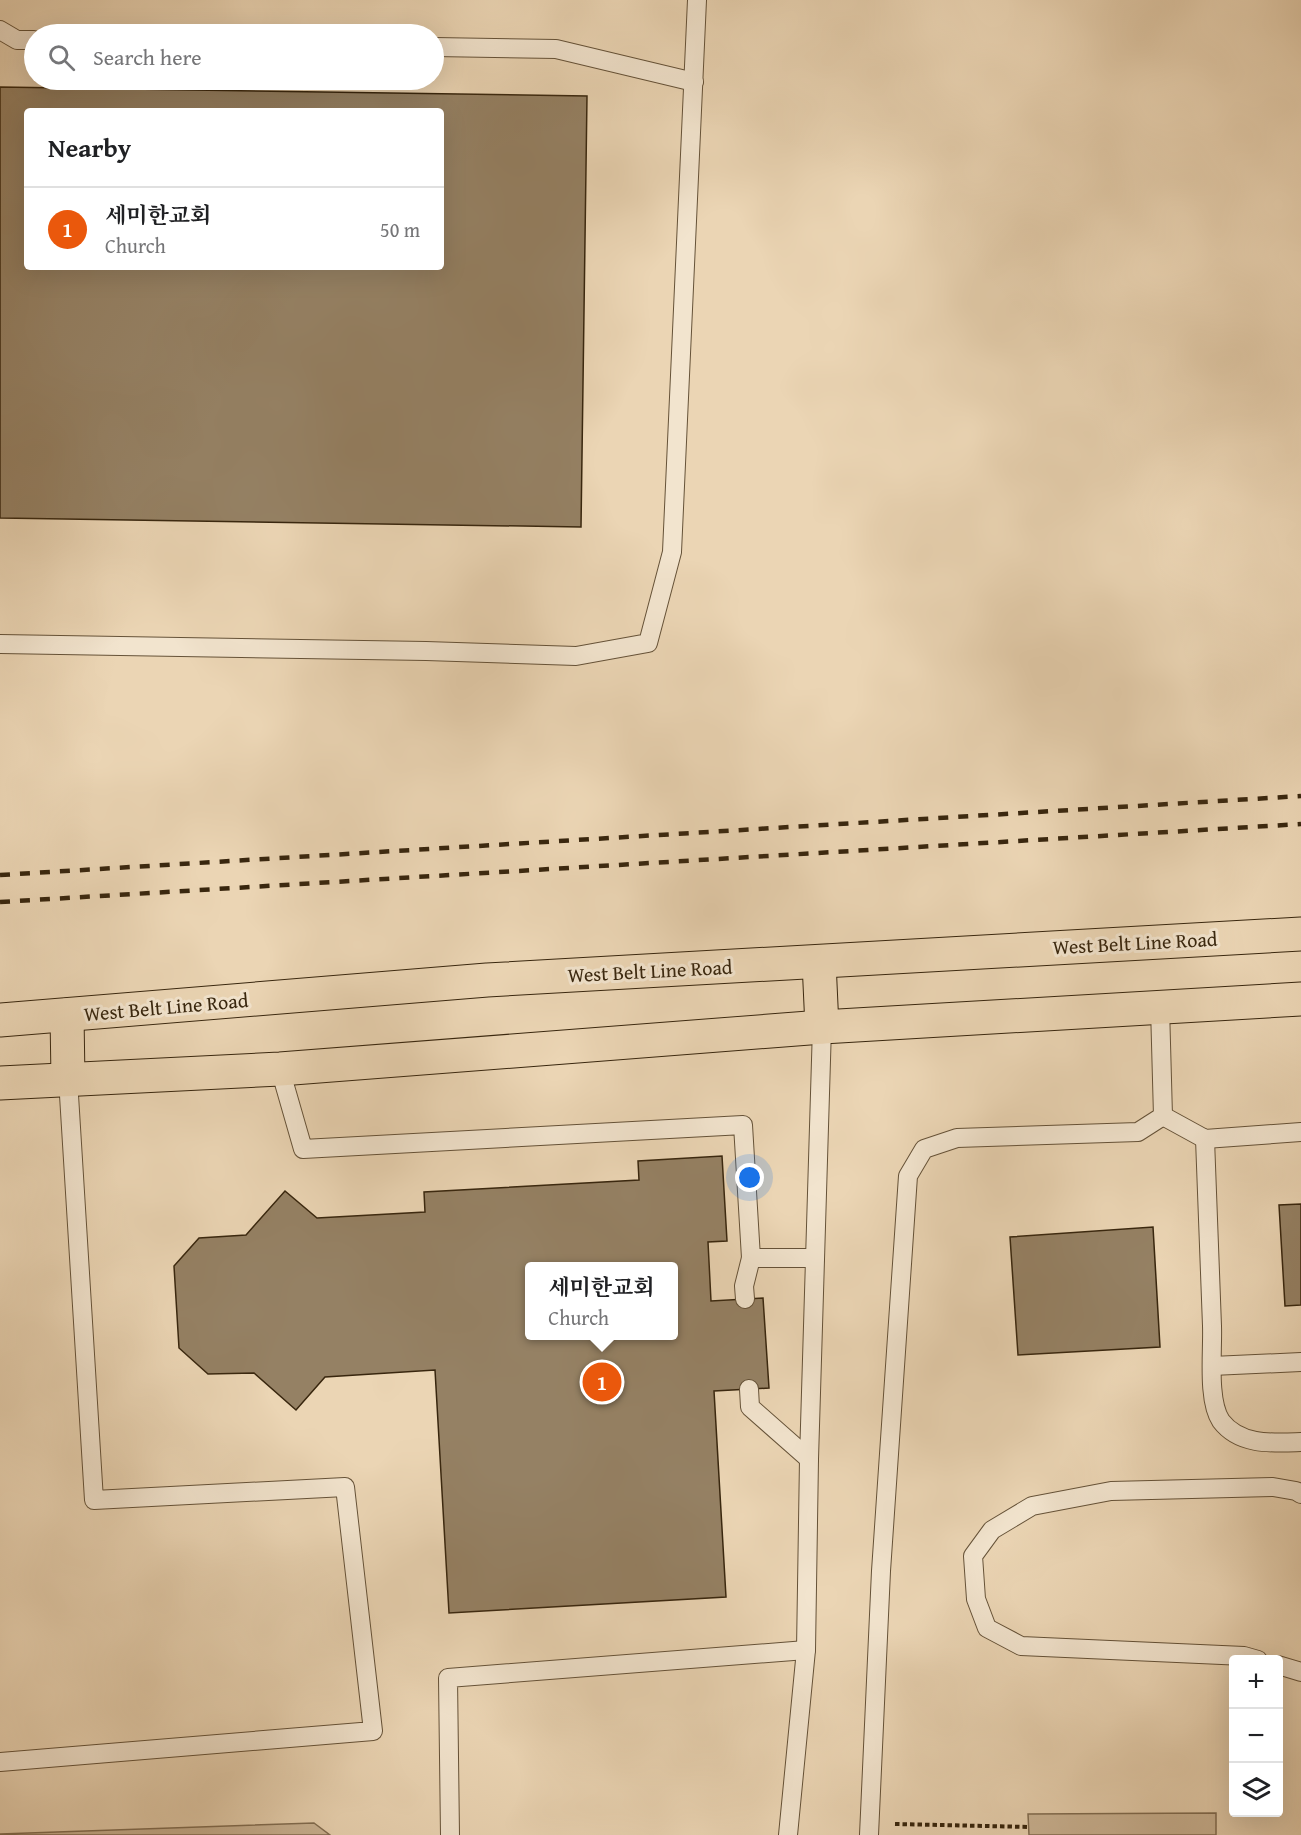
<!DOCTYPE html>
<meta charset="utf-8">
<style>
:root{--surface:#fff;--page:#f6f6f6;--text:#202124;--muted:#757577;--line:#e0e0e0;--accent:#ea580c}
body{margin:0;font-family:"Gentium Book Plus","Noto Serif KR",serif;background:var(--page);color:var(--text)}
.controls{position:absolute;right:18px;bottom:18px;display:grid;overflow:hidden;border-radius:6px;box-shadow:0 6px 24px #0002}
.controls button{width:54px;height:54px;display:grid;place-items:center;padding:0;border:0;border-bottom:2px solid var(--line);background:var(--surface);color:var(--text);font:30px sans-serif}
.you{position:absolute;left:750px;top:1178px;width:21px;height:21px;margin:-15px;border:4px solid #fff;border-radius:50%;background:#1a73e8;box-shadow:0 0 0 9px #1a73e833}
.badge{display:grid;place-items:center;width:39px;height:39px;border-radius:50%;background:var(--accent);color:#fff;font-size:20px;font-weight:700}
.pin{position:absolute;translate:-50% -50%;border:3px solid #fff;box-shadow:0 2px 6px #0006}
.popup{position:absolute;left:525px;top:1262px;width:153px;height:78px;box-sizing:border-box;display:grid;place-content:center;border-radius:6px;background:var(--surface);filter:drop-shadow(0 2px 4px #0005);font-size:20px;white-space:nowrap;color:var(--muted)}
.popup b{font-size:22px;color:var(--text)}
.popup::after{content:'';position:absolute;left:50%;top:100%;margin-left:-12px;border:12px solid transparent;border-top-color:var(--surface)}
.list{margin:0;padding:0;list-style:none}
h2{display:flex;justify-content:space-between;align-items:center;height:78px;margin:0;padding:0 24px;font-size:26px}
h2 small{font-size:20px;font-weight:400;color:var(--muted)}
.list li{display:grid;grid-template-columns:39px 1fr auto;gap:18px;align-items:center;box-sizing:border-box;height:84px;padding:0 24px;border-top:2px solid var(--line)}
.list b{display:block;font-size:22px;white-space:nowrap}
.list p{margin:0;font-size:20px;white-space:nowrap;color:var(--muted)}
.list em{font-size:20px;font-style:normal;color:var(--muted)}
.icon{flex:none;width:33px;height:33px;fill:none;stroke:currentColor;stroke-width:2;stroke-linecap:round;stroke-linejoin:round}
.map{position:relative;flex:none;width:1301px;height:1835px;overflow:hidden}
.search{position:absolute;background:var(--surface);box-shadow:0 6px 24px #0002;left:24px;top:24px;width:420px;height:66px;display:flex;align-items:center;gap:15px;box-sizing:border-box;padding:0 21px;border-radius:33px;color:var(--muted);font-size:22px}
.panel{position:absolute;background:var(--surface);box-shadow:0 6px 24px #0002;left:24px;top:108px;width:420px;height:162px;border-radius:6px}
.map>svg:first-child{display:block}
.green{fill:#cdb798;stroke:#826e53;stroke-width:1.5}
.building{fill:#958164;stroke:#38260e;stroke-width:1.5;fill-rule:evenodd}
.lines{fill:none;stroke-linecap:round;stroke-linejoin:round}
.service-casing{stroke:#655238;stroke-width:20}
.primary-casing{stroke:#38260e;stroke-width:35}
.path{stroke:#38260e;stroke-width:4;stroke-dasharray:4.5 3;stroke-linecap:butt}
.service{stroke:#f2e4ce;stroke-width:18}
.primary{stroke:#ebd5b4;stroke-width:33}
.rail{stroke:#38260e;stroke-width:4.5;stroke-dasharray:10 10;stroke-linecap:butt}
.labels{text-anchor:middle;stroke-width:6;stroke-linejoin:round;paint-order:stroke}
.street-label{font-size:20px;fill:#38260e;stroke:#f2e4ce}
</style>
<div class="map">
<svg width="1301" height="1835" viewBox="0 0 1301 1835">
<rect width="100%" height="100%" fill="#ebd5b4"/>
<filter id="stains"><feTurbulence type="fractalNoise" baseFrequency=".00333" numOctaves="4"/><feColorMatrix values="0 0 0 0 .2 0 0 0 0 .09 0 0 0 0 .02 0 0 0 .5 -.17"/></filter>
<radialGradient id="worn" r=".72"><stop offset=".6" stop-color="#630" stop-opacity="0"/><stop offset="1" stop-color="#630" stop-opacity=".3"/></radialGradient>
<!-- green -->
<g class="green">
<path d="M1216,1813v22h-187l-1,-21z"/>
<path d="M314,1823l16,12h-330v-1z"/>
</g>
<!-- building -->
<g class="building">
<path d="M0,87l587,9 -6,431 -581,-9zM27,111h414v156h-414z"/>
<path d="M722,1156l5,85 -19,1 3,59 52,-3 6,90 -55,3 12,206 -277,16 -14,-243 -110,7 -29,33 -42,-37 -46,1 -29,-26 -5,-82 25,-28 47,-3 39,-44 32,27 108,-6 -1,-20 215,-12 -1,-19zM530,1266h144v70h-144z"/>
<path d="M1301,1204v101l-16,1 -6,-101z"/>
<path d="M1153,1227l7,120 -142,8 -8,-118z"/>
</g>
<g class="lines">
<defs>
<g id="service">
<path d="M0,30l17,10h17"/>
<path d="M434,47l122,2 138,33"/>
<path d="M0,644l426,7 150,5 72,-13 24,-91 25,-552"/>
<path d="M280,1069l23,80 440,-24 8,133h64"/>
<path d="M1163,1116l42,23 96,-7"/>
<path d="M1205,1139c2,62 5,125 7,187 1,25 -5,74 9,95 19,25 52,22 80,21"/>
<path d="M745,1299l-1,-13 7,-28"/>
<path d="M1212,1366l89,-4"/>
<path d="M749,1389l1,18 59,52"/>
<path d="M1258,1660l-14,-4 -223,-10 -34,-18 -11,-29 -3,-43 19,-26 40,-24 79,-15 162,-4 23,4 5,3"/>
<path d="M1278,1665l23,7"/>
<path d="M0,1762l373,-31 -28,-244 -251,13 -26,-421"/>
<path d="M450,1835l-2,-157 358,-28"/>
<path d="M788,1835l18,-185 3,-191 13,-432"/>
<path d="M869,1835l12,-264 27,-395 16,-27 33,-11 181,-6 25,-16 -3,-109"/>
</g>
<g id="primary">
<path d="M819,962l3,65"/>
<path d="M67,1015l1,64"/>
<path d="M0,1020l487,-40 814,-46"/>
<path d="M0,1083l280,-14 542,-42 479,-28"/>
</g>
</defs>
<!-- service casing -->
<use href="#service" class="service-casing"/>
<!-- primary casing -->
<use href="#primary" class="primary-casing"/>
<!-- path -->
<path class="path" d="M895,1824l134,3"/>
<!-- service -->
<use href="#service" class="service"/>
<!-- primary -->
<use href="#primary" class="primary"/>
<!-- rail -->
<g class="rail">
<path d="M0,875l1301,-79"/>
<path d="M0,902l1301,-78"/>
</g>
</g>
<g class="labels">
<!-- street labels -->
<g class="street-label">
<text transform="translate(1135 943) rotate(-3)" y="7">West Belt Line Road</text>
<text transform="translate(650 971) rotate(-3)" y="7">West Belt Line Road</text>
<text transform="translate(166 1007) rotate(-5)" y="7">West Belt Line Road</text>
</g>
</g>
<rect width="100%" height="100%" filter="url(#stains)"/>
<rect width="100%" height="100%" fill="url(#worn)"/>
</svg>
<div class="controls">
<button>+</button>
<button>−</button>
<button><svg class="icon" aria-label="layers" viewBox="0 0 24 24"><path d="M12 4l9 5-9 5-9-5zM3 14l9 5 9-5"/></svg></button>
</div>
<div class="you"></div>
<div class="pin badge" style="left:602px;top:1382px">1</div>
<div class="popup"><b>세미한교회</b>Church</div>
<div class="search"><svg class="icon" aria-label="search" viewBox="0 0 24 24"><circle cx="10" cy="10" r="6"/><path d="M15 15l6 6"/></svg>Search here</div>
<section class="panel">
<h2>Nearby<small></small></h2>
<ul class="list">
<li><span class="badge">1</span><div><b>세미한교회</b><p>Church</p></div><em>50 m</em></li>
</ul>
</section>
</div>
